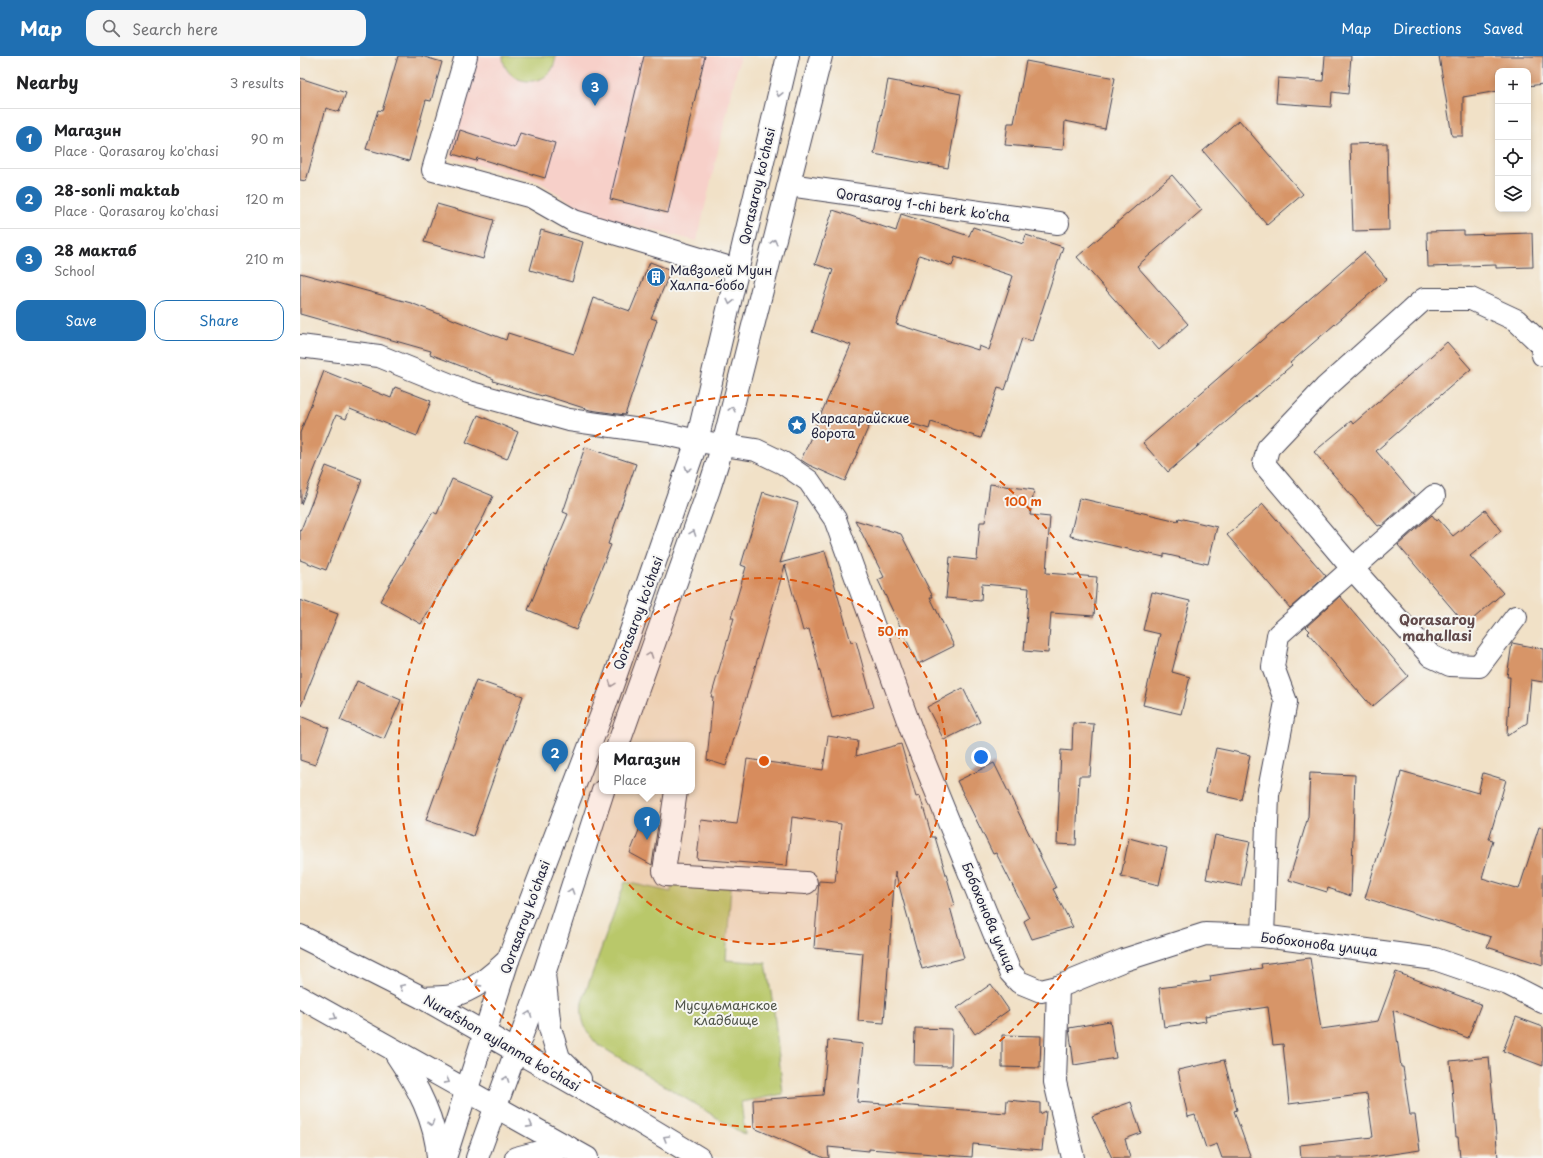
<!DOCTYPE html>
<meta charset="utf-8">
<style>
:root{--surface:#fff;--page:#f6f6f6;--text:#202124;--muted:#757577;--line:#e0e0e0;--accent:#1f6fb2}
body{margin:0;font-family:"Playpen Sans",sans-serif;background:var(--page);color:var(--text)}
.controls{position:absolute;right:12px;top:12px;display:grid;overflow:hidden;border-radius:8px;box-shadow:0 2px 6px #0003}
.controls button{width:36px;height:36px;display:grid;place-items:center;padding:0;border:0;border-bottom:1px solid var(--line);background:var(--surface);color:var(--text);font:20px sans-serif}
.you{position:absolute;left:681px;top:701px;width:14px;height:14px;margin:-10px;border:3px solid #fff;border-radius:50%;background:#1a73e8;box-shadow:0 0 0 6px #1a73e833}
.badge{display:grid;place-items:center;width:26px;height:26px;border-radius:50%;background:var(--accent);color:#fff;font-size:13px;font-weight:700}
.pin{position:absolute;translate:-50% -33px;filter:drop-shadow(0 1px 2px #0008)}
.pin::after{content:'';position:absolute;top:21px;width:14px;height:12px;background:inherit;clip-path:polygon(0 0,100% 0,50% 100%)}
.popup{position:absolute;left:299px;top:686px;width:96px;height:52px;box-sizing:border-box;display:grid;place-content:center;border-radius:8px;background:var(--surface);filter:drop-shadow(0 1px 3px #0005);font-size:13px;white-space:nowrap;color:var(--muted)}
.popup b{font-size:15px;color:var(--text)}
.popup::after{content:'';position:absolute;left:50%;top:100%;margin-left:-8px;border:8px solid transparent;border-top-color:var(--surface)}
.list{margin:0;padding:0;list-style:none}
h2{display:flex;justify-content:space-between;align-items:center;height:52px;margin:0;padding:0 16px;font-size:17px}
h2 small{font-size:13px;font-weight:400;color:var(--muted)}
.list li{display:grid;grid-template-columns:26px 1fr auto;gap:12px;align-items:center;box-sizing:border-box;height:60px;padding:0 16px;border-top:1px solid var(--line)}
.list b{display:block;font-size:15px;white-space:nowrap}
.list p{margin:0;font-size:13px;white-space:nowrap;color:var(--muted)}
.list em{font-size:13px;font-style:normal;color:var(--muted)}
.actions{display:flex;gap:8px;padding:12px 16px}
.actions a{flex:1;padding:9px 0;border:1px solid var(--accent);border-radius:12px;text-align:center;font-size:14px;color:var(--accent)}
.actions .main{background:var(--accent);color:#fff}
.icon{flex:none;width:22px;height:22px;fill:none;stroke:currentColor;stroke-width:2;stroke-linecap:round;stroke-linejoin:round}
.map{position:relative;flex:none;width:1243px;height:1102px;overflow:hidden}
header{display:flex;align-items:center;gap:24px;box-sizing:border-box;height:56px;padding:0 20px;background:var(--accent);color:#fff}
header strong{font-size:19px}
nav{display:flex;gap:22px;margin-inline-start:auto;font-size:14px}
.search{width:280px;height:36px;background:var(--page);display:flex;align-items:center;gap:10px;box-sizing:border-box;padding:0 14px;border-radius:12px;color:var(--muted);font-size:15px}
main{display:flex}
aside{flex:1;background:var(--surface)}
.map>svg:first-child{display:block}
.built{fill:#f7d0c9}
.green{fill:#b9c86a;stroke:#6e7552}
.building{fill:#d79568;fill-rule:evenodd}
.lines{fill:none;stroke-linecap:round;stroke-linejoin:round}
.street-casing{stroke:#413f50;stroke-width:24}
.secondary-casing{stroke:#413f50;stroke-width:24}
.primary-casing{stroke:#413f50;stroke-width:24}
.street{stroke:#fff;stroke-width:22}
.secondary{stroke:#fff;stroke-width:22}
.primary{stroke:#fff;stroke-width:22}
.oneway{stroke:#9c9ca7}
.ring{fill:none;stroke:#de560e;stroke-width:2;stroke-dasharray:7 5}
.labels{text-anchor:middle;stroke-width:4;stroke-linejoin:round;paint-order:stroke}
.street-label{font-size:13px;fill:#22223b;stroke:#f6f6f2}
.poi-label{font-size:13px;fill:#22223b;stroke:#f6f6f2;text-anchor:start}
.park-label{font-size:13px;fill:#4f5449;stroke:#f6f6f2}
.neighbourhood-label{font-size:14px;font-weight:bold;fill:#614a4b;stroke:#f6f6f2}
.centre{fill:#de560e;stroke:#f6f6f2;stroke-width:2}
.ring-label{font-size:12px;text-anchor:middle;font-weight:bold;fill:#de560e;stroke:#f6f6f2;stroke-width:4;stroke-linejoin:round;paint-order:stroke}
</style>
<header>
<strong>Map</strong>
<div class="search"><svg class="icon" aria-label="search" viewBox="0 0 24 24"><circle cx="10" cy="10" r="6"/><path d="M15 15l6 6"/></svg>Search here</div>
<nav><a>Map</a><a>Directions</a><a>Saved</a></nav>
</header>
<main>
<aside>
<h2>Nearby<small>3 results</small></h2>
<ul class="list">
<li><span class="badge">1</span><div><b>Магазин</b><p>Place · Qorasaroy ko'chasi</p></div><em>90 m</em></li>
<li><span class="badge">2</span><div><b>28-sonli maktab</b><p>Place · Qorasaroy ko'chasi</p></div><em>120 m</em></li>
<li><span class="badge">3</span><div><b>28 мактаб</b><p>School</p></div><em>210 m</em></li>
</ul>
<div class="actions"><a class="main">Save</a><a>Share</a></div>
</aside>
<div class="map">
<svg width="1243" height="1102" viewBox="0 0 1243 1102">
<rect width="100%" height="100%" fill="#f6f6f2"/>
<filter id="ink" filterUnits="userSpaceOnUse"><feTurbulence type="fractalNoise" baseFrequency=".025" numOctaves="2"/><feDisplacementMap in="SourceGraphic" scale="8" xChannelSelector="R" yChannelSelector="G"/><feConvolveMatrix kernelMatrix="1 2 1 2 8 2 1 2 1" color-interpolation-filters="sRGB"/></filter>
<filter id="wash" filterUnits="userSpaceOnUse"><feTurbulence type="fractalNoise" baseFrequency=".012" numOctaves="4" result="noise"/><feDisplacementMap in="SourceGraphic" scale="16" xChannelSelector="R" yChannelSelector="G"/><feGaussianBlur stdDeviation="0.9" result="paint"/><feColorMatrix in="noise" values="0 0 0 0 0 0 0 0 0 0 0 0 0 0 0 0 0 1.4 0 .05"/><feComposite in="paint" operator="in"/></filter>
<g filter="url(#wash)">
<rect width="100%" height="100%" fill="#f1e1c7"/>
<!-- built -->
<path class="built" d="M175,0h265l-43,185 -105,-25 -54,-35 -88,-24z"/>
<!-- green -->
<g class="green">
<path d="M203,0h53c-1,5 -2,11 -5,15 -15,19 -48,10 -48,-15z"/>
<path d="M371,825l60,5 -5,74 40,3 8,48 9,83 -42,8 4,33 -148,-91c-12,-13 -17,-24 -15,-42l43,-120 46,10z"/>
</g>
<g id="blocks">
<!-- building -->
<g class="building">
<path d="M98,0h23l21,6 -11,39 -5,-1 -17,61 -43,-12 12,-39 4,1z"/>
<path d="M344,0h61l-37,157 -58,-14z"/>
<path d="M1025,0h26l-3,38 -16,-2 -1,15 -55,-4 2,-25 45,3z"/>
<path d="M1139,0h104v28l-15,2v-15h-30v20l-35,6v39h-11z"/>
<path d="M726,5l89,17 -10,51 -40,-8 -2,29 -58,-5 3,-22h6z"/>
<path d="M0,22l46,15 -7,19 -13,-4 -20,73 -6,-1z"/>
<path d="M588,24l73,14 -13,74 -74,-14z"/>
<path d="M939,64l64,74 -36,31 -64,-74z"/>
<path d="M160,74l55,18 5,-15 35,10 -10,35 -68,-20 -1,3 -23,-7z"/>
<path d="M1087,87l2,87 -36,1 -3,-87z"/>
<path d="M872,119l30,35 -65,56 51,58 -29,26 -82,-93z"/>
<path d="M137,148l57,16 -11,39 -59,-17z"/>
<path d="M533,154l63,21 5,-17 68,22 4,-9 50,17 3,-9 37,12 -31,94 -10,-3 -17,52 -7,-2 -17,50 -50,-16 -2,7 -54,-17 -30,69 -36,-16 -8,-5 50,-115 -39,-13 21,-62 -18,-6zM619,199l33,11 3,-9 58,19 -24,74 -10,-4 -1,4 -82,-26z"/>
<path d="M241,174l42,12 -11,40 -42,-12z"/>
<path d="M1164,175v4l68,-2 1,34 -37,1v-3l-68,2 -1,-35z"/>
<path d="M1064,196l23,27 -97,84 2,2 -124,107 -25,-29z"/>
<path d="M350,206l21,8 -20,48 6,2 -32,95 -35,-5 -47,-15 -1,1 -49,-15 1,-2 -64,-25 1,-3 -131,-37v-41l111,30 95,37 2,-7 66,21 19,-56 37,13z"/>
<path d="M1147,286l24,27 -95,82 39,45 -34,30 -1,-1 -2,1 -64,-74 37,-31 2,3z"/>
<path d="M24,315l67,27 4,-11 36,14 -14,35 -67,-27 -4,10 -10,-4 -35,89 -1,-71z"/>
<path d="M178,359l40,17 -11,27 -41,-17z"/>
<path d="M285,391l51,17 -28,80 3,1 -35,85 -48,-20 40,-96 -5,-2z"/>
<path d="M26,410l36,14 -36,90 -26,-10v-28z"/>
<path d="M152,423l41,17 -9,20 -63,108 -41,-23 53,-89 4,2z"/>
<path d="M690,428l44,6 -4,25 20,2 -4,56 51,4 -3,39 -43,-3 -3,40 -24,-2 5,-63 -47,-4 -1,17 -35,-3 4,-41 27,3 3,-38h5z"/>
<path d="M463,436l35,11 -18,60 45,-12 26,91 5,-1 18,66 -42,11 -23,-89 -6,2 -18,-66 -59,201 -19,-6 6,-63h-2l23,-79h-3l15,-51 -5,-2z"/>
<path d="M779,442l99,23 1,-3 38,9 -9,37 -44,-10v3l-94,-21z"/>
<path d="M963,448l63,72 -36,32 -63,-73z"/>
<path d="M1185,454l16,21 -31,25 33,37 -37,32 -68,-80 34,-30 5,6 1,-2 15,17z"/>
<path d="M555,464l46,14 32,63h-3l24,49 -36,18 -40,-84 6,-3z"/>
<path d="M852,536l38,9 -18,71 18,5 -9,37 -38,-9 17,-71 -17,-4z"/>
<path d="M1040,540l68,80 -36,31 -64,-74 2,-2 -4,-4z"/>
<path d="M0,544l38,14 -37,92h-1z"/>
<path d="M1212,587l31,6v33l-12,-2 -4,43 -20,13 3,-59h-3z"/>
<path d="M176,624l47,16 -50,140 -47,-16z"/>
<path d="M57,625l44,19 -17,39 -44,-19z"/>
<path d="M663,632l17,34 -36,18 -17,-33z"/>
<path d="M0,660l29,12 -14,37 -15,-5z"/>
<path d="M773,667l21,1 -4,52h-11l-3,69 -19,-1 4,-94 11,1z"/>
<path d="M528,680l30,5 -2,15 45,-12 15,53 4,-1 12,41h3l20,68 -5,2 14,51 -42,11 -27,-98 -11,152 -26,-2 5,-68 -49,-5 5,-67 16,1 6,-58 -49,-7 -5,49 -90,-7 4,-39 36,4 10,-65 76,11z"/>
<path d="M916,692l34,7 -9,45 -35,-8z"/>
<path d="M694,707l62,125 -3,1 20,38 -41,12 -8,-18 5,-3 -33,-65 -3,1 -36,-73z"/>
<path d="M1101,715l77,22 5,-20 23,7 -17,59 4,1 -11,38 37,11 20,-62 4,1v137l-56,-18 4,-10 -126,-39 27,-89z"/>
<path d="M1010,717l45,2 -4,121 -23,-8 -1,4 -38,-12 19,-63z"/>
<path d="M343,764l15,5 -6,40 -22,-12z"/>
<path d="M915,779l35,7 -9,44 -35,-7z"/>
<path d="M829,782l38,10 -8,37 -38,-9z"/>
<path d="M1010,902l11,71 57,-8 18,-49 85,32 -13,34 -75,-28 8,57h2l7,48h5l5,35 -55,8h-64l-1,-13 73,-8 -6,-43 -78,10 -6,-60 -10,1 -5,-38 -63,9 1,5 -42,6 -5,-39 52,-7 -1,-5 52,-8 -1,-4z"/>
<path d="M691,928l18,26 -34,24 -18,-26z"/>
<path d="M1216,961l27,10v39l-40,-15z"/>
<path d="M810,965l6,37 -42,7 -5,-37z"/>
<path d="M615,972l37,1 -1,37 -37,-1z"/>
<path d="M702,979l39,1 -1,32 -38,-1z"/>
<path d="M528,984l35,4 -6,58 149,11 1,-13 33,3v11l6,-3 -4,39 -69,-6 -1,13 -103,-8v2l-41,-4 1,11h-5l-70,-30 -1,-28 70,-5z"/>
<path d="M1189,1001l9,101h-38l-2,-21h-2l-6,-76z"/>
<path d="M924,1004l13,50 -3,1 17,47h-29l-5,-14 -11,4 -11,-33 -7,2 -10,-47z"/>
<path d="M831,1046l10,31 -16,6 5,19h-18l-20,-42z"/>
</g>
</g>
</g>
<g filter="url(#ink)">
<use href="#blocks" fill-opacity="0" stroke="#413f50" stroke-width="1"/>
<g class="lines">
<defs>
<g id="street">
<path d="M166,0l-33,114 99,27 42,24 163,49"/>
<path d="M489,129l269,38"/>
<path d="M0,290l79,10 89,36 101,28 93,13 35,8 59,9 27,13 26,18 26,38 77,213 98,240 9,10 22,9 17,-4 66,-27 81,-26 58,2 172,23 73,25 35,18"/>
<path d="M1216,561l-37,49 -29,-1 -19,-9 -79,-88 -88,-104 4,-16 57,-60 99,-89h47l45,21 25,24 2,11"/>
<path d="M376,735l-12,80 2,4 140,8"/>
<path d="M963,880l5,-141 18,-93 -13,-35 5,-32 156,-139"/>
<path d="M758,931l-3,95 18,76"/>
</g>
<g id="secondary">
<path d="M318,689l91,-256 14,-44 98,-389"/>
<path d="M145,1102l63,-198 98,-257 91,-262 91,-385"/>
<path d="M177,1102l67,-184 59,-183"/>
</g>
<g id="primary">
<path d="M0,880l123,62 195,111 81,49"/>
<path d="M244,918l6,54 9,30 21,21"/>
<path d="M0,941l287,161"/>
<path d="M123,942c9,-1 19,0 28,-2 23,-5 41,-21 57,-36"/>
<path d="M96,998c21,31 40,66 42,104"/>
<path d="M216,1102l27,-7 25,-4"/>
</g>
</defs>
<!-- street casing -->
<use href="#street" class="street-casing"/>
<!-- secondary casing -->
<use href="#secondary" class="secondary-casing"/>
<!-- primary casing -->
<use href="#primary" class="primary-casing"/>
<!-- street -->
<use href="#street" class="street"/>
<!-- secondary -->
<use href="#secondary" class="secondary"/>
<!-- primary -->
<use href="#primary" class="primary"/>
</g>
<!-- one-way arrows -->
<defs><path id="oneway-chevron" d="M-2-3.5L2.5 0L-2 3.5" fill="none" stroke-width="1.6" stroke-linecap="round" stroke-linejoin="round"/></defs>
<g class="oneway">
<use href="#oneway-chevron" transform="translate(479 38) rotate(103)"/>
<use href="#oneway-chevron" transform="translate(474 186) rotate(-76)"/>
<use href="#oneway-chevron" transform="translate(430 246) rotate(103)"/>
<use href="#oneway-chevron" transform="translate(432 353) rotate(-76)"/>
<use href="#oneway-chevron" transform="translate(388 413) rotate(107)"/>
<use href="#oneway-chevron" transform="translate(393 477) rotate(-70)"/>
<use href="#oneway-chevron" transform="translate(350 599) rotate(-70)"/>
<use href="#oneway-chevron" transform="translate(312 628) rotate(110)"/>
<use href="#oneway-chevron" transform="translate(271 835) rotate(-72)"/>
<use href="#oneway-chevron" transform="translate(178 928) rotate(148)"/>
<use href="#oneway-chevron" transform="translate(102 931) rotate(-153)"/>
<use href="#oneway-chevron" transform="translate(229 958) rotate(-70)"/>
<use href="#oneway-chevron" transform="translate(34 961) rotate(30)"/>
<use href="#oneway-chevron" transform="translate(206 1023) rotate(-70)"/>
<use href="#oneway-chevron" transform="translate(147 1025) rotate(29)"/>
<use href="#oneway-chevron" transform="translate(131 1067) rotate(71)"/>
<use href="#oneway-chevron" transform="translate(230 1069) rotate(29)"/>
<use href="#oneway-chevron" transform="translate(366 1082) rotate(-149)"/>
</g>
</g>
<!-- distance rings -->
<circle cx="464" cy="705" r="183" fill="#de560e" fill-opacity=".12"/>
<g class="ring">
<circle cx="464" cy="705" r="183"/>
<circle cx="464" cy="705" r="366"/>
</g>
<!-- icons -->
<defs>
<symbol id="building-disc" viewBox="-11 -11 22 22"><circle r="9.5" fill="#1f6fb2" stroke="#f6f6f2"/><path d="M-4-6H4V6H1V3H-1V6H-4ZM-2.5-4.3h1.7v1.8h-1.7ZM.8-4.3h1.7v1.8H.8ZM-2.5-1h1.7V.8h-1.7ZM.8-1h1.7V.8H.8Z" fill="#fff"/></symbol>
<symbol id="sight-disc" viewBox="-11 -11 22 22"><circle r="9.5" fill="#1f6fb2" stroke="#f6f6f2"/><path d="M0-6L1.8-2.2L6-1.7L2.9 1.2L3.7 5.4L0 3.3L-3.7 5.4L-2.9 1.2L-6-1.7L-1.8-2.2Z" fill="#fff"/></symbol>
</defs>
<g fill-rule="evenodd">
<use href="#building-disc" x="345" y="210" width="22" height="22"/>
<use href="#sight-disc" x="486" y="358" width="22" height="22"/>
</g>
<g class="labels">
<!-- street labels -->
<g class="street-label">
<text transform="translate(457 130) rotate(-77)" y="5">Qorasaroy ko'chasi</text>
<text transform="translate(623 149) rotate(8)" y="5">Qorasaroy 1-chi berk ko'cha</text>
<text transform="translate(338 557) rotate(-70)" y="5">Qorasaroy ko'chasi</text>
<text transform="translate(225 861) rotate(-70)" y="5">Qorasaroy ko'chasi</text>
<text transform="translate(689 861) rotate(67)" y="5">Бобохонова улица</text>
<text transform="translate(1019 888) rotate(7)" y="5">Бобохонова улица</text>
<text transform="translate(202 987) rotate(30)" y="5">Nurafshon aylanma ko'chasi</text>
</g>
<!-- poi labels -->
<g class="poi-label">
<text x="370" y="219">Мавзолей Муин<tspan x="370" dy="15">Халпа-бобо</tspan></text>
<text x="511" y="367">Карасарайские<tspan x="511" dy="15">ворота</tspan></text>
</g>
<!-- park labels -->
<g class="park-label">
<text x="426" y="954">Мусульманское<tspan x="426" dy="15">кладбище</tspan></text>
</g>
<!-- neighbourhood labels -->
<g class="neighbourhood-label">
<text x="1137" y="569">Qorasaroy<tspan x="1137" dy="16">mahallasi</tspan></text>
</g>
</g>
<circle cx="464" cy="705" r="6" class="centre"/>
<g class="ring-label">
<text x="723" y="450">100 m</text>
<text x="593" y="580">50 m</text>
</g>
</svg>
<div class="controls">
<button>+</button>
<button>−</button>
<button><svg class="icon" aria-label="locate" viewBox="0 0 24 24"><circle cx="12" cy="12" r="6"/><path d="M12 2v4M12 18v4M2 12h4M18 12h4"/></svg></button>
<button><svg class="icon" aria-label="layers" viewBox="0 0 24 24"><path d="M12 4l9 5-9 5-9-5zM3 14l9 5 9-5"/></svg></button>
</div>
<div class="you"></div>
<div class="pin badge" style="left:347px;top:784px">1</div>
<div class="popup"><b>Магазин</b>Place</div>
<div class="pin badge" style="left:255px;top:716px">2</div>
<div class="pin badge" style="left:295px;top:50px">3</div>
</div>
</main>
